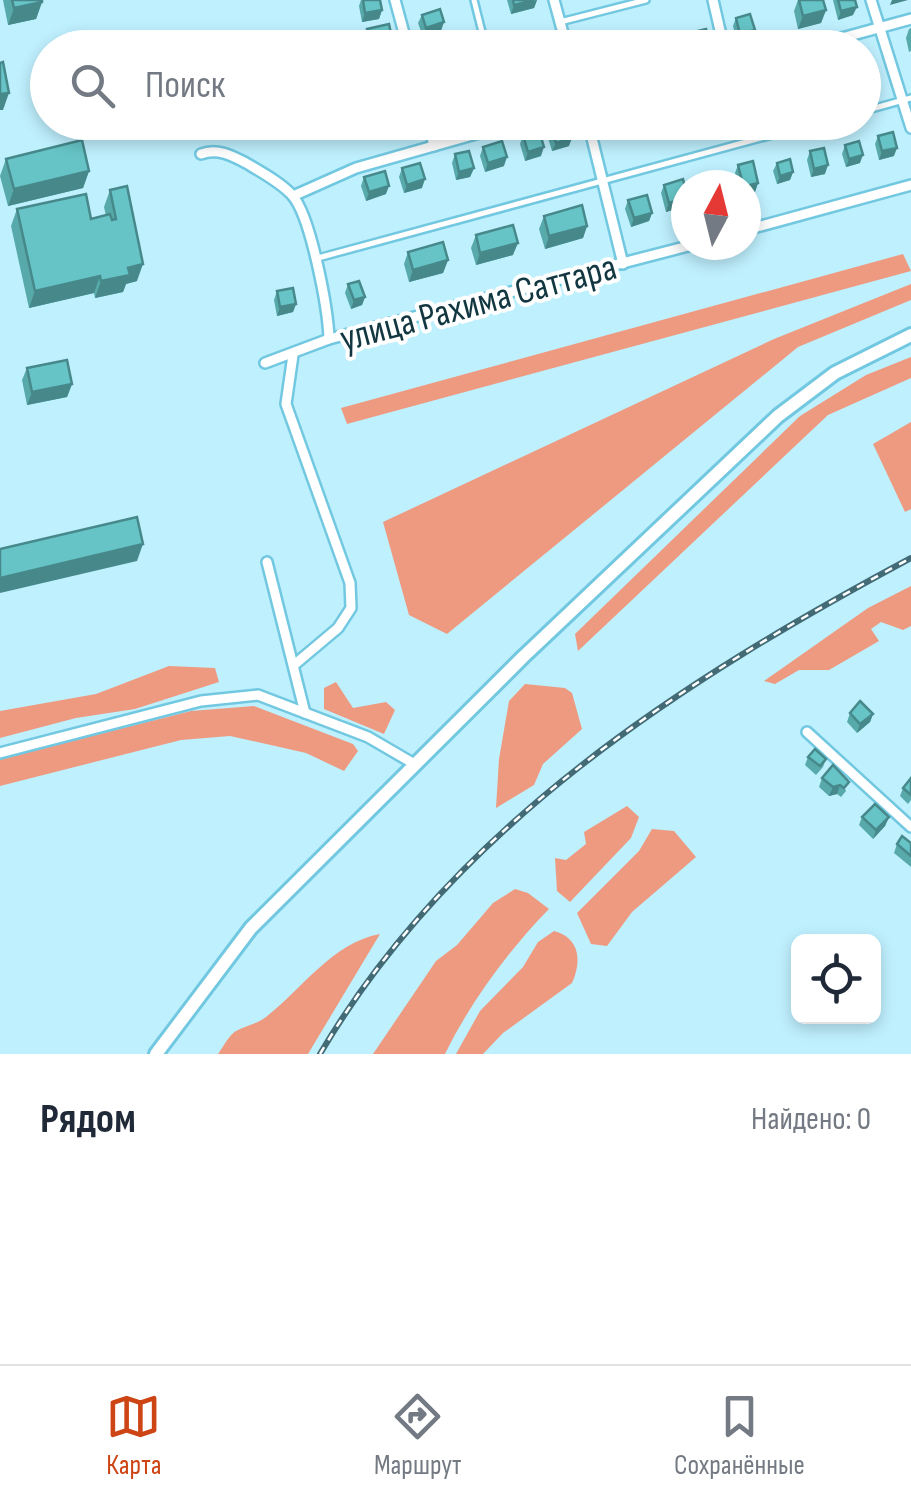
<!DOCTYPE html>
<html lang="ru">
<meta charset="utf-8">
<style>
:root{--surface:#fff;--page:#f6f6f7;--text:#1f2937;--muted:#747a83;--line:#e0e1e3;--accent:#cd4515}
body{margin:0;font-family:"Sofia Sans Condensed",sans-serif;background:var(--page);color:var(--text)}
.controls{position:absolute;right:30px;bottom:30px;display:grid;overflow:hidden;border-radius:15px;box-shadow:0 5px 15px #0003}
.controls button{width:90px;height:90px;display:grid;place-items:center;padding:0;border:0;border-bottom:2px solid var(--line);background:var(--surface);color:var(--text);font:50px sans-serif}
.compass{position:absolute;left:671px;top:170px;width:90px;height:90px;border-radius:50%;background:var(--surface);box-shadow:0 5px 15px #0003;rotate:7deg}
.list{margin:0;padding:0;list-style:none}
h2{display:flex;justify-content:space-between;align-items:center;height:130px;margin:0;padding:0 40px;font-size:42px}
h2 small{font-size:32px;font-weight:400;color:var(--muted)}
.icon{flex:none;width:55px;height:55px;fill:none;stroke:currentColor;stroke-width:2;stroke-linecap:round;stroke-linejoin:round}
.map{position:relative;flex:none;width:911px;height:1054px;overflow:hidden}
.search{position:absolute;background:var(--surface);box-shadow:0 5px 15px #0003;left:30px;right:30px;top:30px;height:110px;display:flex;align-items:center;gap:25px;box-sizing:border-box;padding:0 35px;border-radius:55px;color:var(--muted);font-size:38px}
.sheet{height:310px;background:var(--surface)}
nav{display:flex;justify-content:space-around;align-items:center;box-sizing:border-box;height:140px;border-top:2px solid var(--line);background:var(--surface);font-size:28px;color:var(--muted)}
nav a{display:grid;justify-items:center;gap:5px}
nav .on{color:var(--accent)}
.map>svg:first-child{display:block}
.green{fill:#ee9a81}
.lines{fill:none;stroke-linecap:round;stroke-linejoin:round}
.lane-casing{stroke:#72c8e0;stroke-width:10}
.street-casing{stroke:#72c8e0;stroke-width:14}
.secondary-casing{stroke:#72c8e0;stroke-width:18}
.lane{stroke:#fff;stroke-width:5}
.street{stroke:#fff;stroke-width:9}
.secondary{stroke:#fff;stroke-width:12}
.rail-casing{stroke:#436b76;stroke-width:6}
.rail{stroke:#fff;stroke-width:2.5;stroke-dasharray:8;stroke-linecap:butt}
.wall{fill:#58a9aa}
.shaded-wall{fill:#47898b}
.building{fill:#66c4c6;stroke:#47898b;stroke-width:2.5}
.labels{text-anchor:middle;stroke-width:8;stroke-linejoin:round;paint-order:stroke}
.street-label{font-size:38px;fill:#123741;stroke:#fff}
</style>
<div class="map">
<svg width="911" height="1054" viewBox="0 0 911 1054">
<rect width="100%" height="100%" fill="#bff0fe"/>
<!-- green -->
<g class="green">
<path d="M903,254l8,17 -564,153 -6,-16z"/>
<path d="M911,284v16l-113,47 -351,287 -38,-19 -26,-93 391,-183z"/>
<path d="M911,357v21l-83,37 -250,236 -3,-17 225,-218 66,-41z"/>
<path d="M911,422v87l-6,3 -32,-68z"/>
<path d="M911,586v40l-8,4 -22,-8 -10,7 8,12 -50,29h-30l-24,14 -11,-3 104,-73z"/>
<path d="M169,666l46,2 4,14 -84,27 -59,9 -76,20v-27l96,-17z"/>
<path d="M336,682l17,26 33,-6 9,8 -11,24 -60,-25v-21z"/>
<path d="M525,684l40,4 7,5 10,36 -39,35 -9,21 -38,23 3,-49 10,-58z"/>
<path d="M254,706l99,38 5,7 -14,20 -38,-18 -76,-17 -49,4 -181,46v-27l191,-48z"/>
<path d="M627,806l12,11 -8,21 -61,64 -13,-11 -2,-33 11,2 20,-16 -2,-12z"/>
<path d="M652,829l22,2 22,26 -64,55 -25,34 -16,-2 -14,-31 62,-62z"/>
<path d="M515,889l13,4 21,16c-41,42 -78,92 -104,145h-72l63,-93 21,-16 36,-42z"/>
<path d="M554,931c26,7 28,30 18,52l-69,50 -20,21h-27l24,-43 43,-44 15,-25z"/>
<path d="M380,934l-72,120h-90c6,-8 11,-20 20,-24 9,-5 19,-6 28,-13 36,-28 66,-74 114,-83z"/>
</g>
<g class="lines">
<defs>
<g id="lane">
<path d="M474,0l12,48"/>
<path d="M560,22l86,-22"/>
<path d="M864,111l47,-13"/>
<path d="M318,258l502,-136"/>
</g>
<g id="street">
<path d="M395,0l13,48"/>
<path d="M554,0l13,48"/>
<path d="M713,0l11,48"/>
<path d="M871,0l40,128"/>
<path d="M805,48l106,-29"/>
<path d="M428,122l6,24"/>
<path d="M588,122l35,142"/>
<path d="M201,154c16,-6 30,1 45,9 15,9 34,19 46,32 19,21 36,114 37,144"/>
<path d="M293,196l63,-28 162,-46"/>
<path d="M746,230l165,-45"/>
<path d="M293,355l-7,49 64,179 1,25 -13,20 -44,37"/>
<path d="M265,363l64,-24 363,-94"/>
<path d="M267,562l38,151"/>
<path d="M807,732l104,95"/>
<path d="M0,753l201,-52 57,-6 110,42 48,28"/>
</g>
<path id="secondary" d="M156,1054l95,-126 272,-271 255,-241 57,-43 76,-38"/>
</defs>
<!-- lane casing -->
<use href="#lane" class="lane-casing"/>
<!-- street casing -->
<use href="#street" class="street-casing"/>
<!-- secondary casing -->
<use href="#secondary" class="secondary-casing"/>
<!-- lane -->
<use href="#lane" class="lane"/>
<!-- street -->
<use href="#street" class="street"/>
<!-- secondary -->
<use href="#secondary" class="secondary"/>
<defs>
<path id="rail" d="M320,1054c134,-228 363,-374 591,-496"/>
</defs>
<!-- rail casing -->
<use href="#rail" class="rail-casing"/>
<!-- rail -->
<use href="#rail" class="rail"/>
</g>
<!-- wall -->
<g class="wall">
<path d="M3,0h39v2l-6,17 -28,6z"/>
<path d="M361,0h19l2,10 -3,9 -17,3 -3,-16z"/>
<path d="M507,0h30l-3,8 -23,6z"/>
<path d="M798,0h25l3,10 -5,13 -23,6 -4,-18z"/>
<path d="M833,0h22l-2,15 -15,5z"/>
<path d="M422,15l19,16 -18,6 -5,-14z"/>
<path d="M736,18l19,12 -4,8 -14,4 -4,-16z"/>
<path d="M911,28v23l-2,1 -3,-14 3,-9z"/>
<path d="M367,29l22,17 -23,2 -2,-10z"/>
<path d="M690,33l19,11 -1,4h-20l-1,-6z"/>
<path d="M615,122h19l-2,13 -12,3z"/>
<path d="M552,129l17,17 -17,5 -4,-13z"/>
<path d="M523,135l18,21 -16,5 -5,-17z"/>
<path d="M878,136l16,20 -15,4 -4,-16z"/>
<path d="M845,145l15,18 -14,4 -4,-13z"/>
<path d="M483,147l21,19 -19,6 -5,-16z"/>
<path d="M810,151l15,23 -14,3 -4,-17z"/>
<path d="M455,154l19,14 -4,9 -14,3 -4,-17z"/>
<path d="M6,159l83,12 -6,17 -75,18 -8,-30z"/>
<path d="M777,163l16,9 -3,8 -13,4 -4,-13z"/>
<path d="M738,165l20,18 -3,9 -9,-7h-8l-3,-12z"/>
<path d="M402,168l20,20 -18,5 -5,-16z"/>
<path d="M364,177l22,17 -20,7 -5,-15z"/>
<path d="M664,185l21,21 -19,6 -5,-19z"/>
<path d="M110,190l27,91 -11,3 -3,8 -28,6 -1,-5 -65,15 -18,-82 6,-17 74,10 15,-3 -2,-9z"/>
<path d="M628,200l24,13 -3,8 -18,6 -6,-18z"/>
<path d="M544,216l43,10 -4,12 -38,11 -6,-20z"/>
<path d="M476,235l37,20 -37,10 -5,-17z"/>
<path d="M408,252l40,8 -5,13 -34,9 -5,-18z"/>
<path d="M348,284l17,13 -3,8 -11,4 -6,-16z"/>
<path d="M277,291l19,13 -3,8 -16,4 -3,-16z"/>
<path d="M27,368l45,16 -5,13 -40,8 -5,-25z"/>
<path d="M850,713l23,1 -3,8 -13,11 -10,-11z"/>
<path d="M808,757l18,2 -3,8 -7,8 -11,-10z"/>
<path d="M833,765l13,26 -5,6 -4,-3 -8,2 -10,-9 3,-9z"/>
<path d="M911,778v22l-3,4 -8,-8 3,-8z"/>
<path d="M862,817h27l-4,9 -12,13 -14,-14z"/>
<path d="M911,843v24l-17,-14 3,-9z"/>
</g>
<!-- shaded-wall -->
<g class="shaded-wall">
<path d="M537,0l-3,8 -23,6 3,-9z"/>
<path d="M892,0h16l-18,5z"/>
<path d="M42,2l-6,17 -28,6 6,-17z"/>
<path d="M857,7l-4,8 -15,5 3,-9z"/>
<path d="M382,10l-3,9 -17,3 3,-9z"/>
<path d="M826,10l-5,13 -23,6 5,-13z"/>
<path d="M444,22l-3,9 -18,6 3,-9z"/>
<path d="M755,30l-4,8 -14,4 3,-8z"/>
<path d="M392,38l-3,8 -21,2 2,-5z"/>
<path d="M9,93l-6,17h-3v-16z"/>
<path d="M656,122h12l-1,5 -14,4z"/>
<path d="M635,126l-3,9 -12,3 3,-8z"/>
<path d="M572,138l-3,8 -17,5 4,-8z"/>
<path d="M544,147l-3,9 -16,5 3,-9z"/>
<path d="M897,148l-3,8 -15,4 3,-9z"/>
<path d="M863,155l-3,8 -14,4 3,-8z"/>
<path d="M507,157l-3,9 -19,6 3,-9z"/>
<path d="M828,165l-3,9 -14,3 3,-8z"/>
<path d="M474,168l-4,9 -14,3 3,-8z"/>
<path d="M89,171l-6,17 -75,18 6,-17z"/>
<path d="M793,172l-3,8 -13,4 3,-8z"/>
<path d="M425,179l-3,9 -18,5 3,-8z"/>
<path d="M758,183l-3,9 -9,2v-8z"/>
<path d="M389,186l-3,8 -20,7 3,-9z"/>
<path d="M686,198l-1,8 -19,6 3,-9z"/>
<path d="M652,213l-3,8 -18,6 3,-9z"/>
<path d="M587,226l-4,12 -38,11 4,-13z"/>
<path d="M518,243l-5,12 -37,10 4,-12z"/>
<path d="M448,260l-5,13 -34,9 4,-12z"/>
<path d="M143,264l-6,17 -11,3 -3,8 -28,6 6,-17 27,-13z"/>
<path d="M100,276l-6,17 -65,15 6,-17z"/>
<path d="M365,297l-3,8 -11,4 3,-9z"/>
<path d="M296,304l-3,8 -16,4 3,-9z"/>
<path d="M72,384l-5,13 -40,8 5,-13z"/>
<path d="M143,544l-6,17 -137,32v-15z"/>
<path d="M873,714l-3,8 -13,11 3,-9z"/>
<path d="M840,785l-3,9 -8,2 4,-9z"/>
<path d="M889,817l-4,9 -12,13 3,-9z"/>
</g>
<!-- building -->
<g class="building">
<path d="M12,0h30v2l-28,6z"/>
<path d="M363,0h17l2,10 -17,3z"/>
<path d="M513,0h21l-20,5z"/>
<path d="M799,0h24l3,10 -23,6z"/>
<path d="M838,0h17l2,7 -16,4z"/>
<path d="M440,9l4,13 -18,6 -4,-13z"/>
<path d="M750,14l5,16 -15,4 -4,-16z"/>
<path d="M389,24l3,14 -22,5 -3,-14z"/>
<path d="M706,29l3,15 -16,4 -3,-15z"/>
<path d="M676,36l4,12h-14l-2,-8z"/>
<path d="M457,43l1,5h-21z"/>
<path d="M638,43l1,5h-18l-1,-2z"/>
<path d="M3,62l6,31 -9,1v-31z"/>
<path d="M621,122h13l1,4 -12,4z"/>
<path d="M568,124l4,14 -16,5 -4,-14z"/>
<path d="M539,131l5,16 -16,5 -5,-17z"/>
<path d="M893,132l4,16 -15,3 -4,-15z"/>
<path d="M82,140l7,31 -75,18 -8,-30z"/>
<path d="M502,141l5,16 -19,6 -5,-16z"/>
<path d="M859,141l4,14 -14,4 -4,-14z"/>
<path d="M824,148l4,17 -14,4 -4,-18z"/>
<path d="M469,151l5,17 -15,4 -4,-18z"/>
<path d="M790,159l3,13 -13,4 -3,-13z"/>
<path d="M753,161l5,22 -12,3 -3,-1 -5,-20z"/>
<path d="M420,163l5,16 -18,6 -5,-17z"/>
<path d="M385,171l4,15 -20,6 -5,-15z"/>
<path d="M719,173l4,12h-16l-2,-8z"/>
<path d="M683,179l3,12v7l-17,5 -5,-18z"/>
<path d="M127,186l16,78 -15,4 2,7 -29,6 -1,-5 -65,15 -18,-82 69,-15 5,25 19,-5 2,6 4,-1 -6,-29z"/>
<path d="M647,195l5,18 -18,5 -6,-18z"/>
<path d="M582,205l5,21 -38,10 -5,-20z"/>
<path d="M513,225l5,18 -38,10 -4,-18z"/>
<path d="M443,242l5,18 -35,10 -5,-18z"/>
<path d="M359,281l6,16 -11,3 -6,-16z"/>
<path d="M293,288l3,16 -16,3 -3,-16z"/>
<path d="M67,360l5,24 -40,8 -5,-24z"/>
<path d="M137,517l6,27 -143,34v-29z"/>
<path d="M860,701l13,13 -13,10 -10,-11z"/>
<path d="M815,749l11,10 -6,7 -12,-9z"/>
<path d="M833,765l16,17 -5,6 -4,-3 -7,2 -11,-9z"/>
<path d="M911,778v17l-8,-7z"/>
<path d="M875,804l14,13 -13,13 -14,-13z"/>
<path d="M902,836l9,7v13l-14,-12z"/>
</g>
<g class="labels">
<!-- street labels -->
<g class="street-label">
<text transform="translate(478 302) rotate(-15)" y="13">улица Рахима Саттара</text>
</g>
</g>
</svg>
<div class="controls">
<button><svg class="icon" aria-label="locate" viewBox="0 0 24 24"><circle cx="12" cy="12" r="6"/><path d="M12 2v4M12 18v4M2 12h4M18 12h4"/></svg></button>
</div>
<svg class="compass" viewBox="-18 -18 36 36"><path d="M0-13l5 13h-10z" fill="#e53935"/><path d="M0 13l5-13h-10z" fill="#747a83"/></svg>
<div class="search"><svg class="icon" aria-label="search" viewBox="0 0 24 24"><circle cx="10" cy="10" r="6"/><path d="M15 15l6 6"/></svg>Поиск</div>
</div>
<section class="sheet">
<h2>Рядом<small>Найдено: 0</small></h2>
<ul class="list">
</ul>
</section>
<nav>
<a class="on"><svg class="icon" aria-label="map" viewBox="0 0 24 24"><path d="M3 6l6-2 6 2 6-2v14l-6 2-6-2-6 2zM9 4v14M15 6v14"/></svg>Карта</a>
<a><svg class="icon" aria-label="directions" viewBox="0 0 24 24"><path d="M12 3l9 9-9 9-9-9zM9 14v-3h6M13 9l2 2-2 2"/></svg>Маршрут</a>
<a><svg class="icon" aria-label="saved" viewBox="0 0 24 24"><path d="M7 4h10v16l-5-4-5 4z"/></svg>Сохранённые</a>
</nav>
